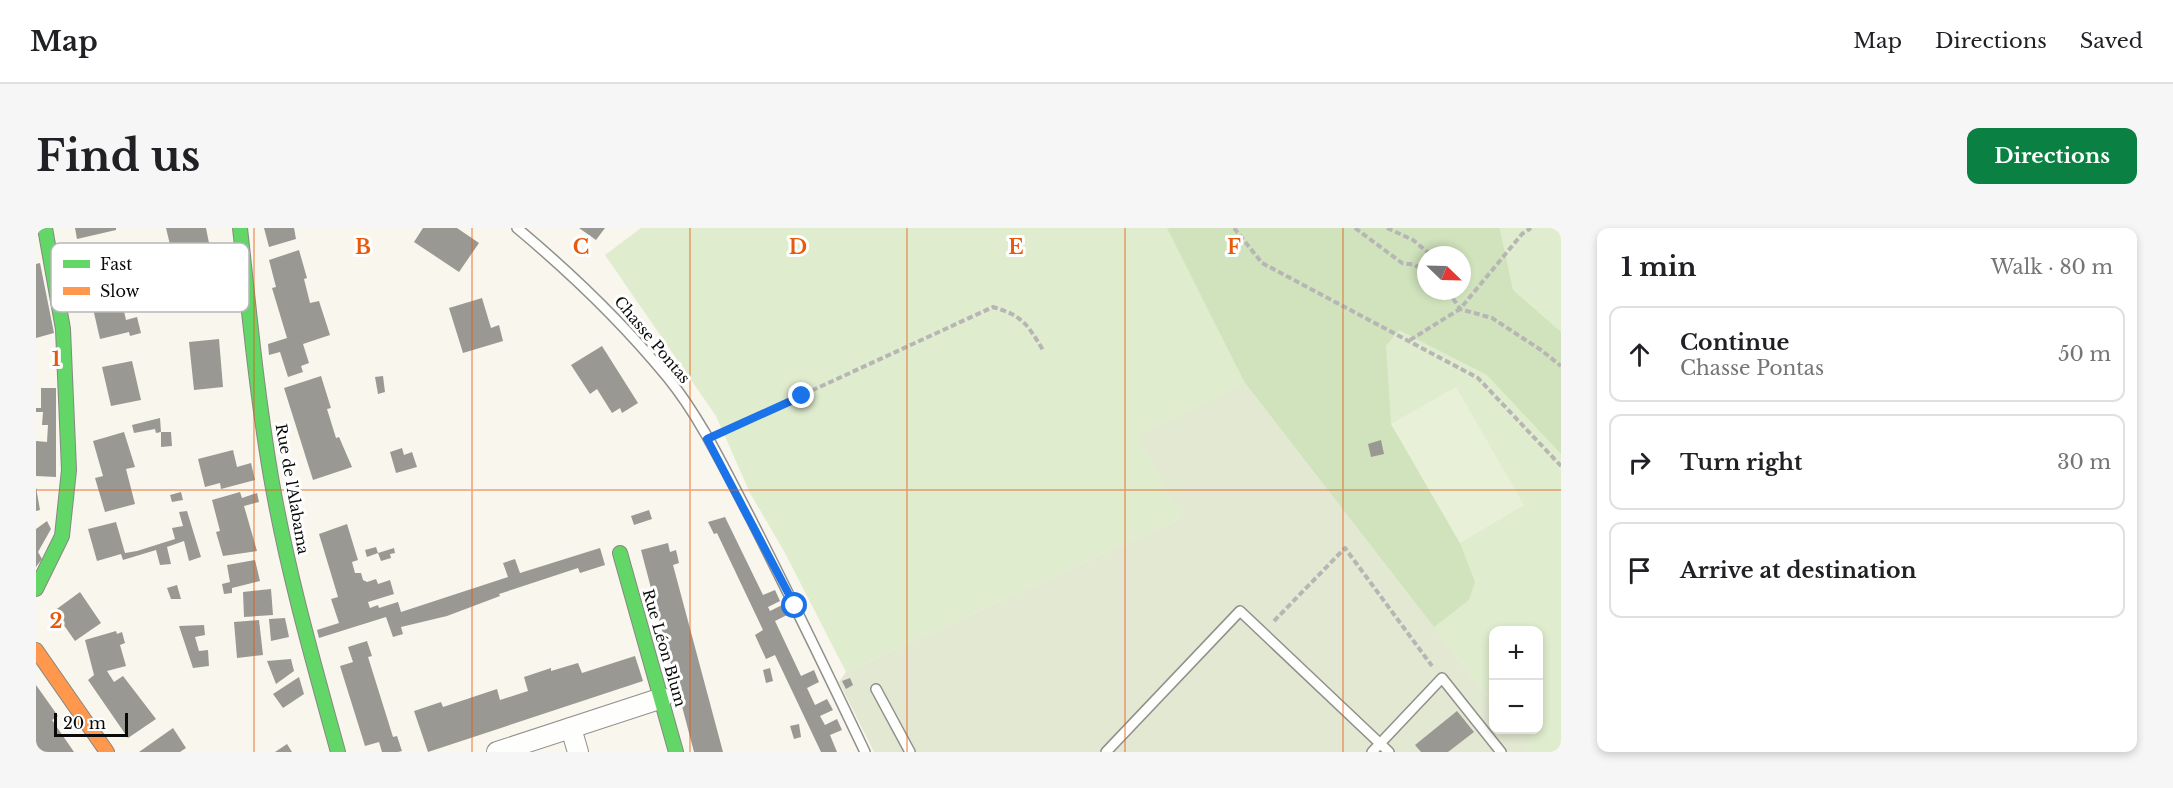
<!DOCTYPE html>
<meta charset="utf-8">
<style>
:root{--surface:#fff;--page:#f6f6f6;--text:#202124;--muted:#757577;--line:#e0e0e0;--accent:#0b8043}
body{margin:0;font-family:"Libre Baskerville",serif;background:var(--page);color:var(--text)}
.controls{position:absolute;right:18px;bottom:18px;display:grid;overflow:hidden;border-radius:12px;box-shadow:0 3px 9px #0003}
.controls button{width:54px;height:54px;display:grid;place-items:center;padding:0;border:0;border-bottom:2px solid var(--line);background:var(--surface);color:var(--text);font:30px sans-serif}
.compass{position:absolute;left:1381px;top:18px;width:54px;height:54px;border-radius:50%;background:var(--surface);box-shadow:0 3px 9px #0003;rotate:113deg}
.scale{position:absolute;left:18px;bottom:15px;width:74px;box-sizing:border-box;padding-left:6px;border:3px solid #0a0a0a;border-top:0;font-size:16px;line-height:21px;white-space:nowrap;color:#0a0a0a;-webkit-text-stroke:4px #fff;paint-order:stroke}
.stop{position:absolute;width:18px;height:18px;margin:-14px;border:4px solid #1a73e8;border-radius:50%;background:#fff}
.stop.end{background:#1a73e8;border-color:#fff;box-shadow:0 2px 6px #0008}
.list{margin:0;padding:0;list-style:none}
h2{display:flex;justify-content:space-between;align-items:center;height:78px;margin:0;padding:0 24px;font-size:26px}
h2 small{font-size:20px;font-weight:400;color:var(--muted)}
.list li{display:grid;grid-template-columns:39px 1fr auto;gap:18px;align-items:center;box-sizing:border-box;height:96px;margin:0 12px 12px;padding:0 12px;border:2px solid var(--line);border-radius:12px}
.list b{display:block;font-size:22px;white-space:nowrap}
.list p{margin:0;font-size:20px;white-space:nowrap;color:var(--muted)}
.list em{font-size:20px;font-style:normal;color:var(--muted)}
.icon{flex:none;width:33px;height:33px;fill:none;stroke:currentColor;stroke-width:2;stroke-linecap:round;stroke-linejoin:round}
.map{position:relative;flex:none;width:1525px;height:524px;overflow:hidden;border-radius:12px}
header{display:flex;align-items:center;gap:36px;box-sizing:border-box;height:84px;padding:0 30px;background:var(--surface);border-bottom:2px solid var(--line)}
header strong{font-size:28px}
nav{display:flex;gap:33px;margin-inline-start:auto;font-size:21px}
.intro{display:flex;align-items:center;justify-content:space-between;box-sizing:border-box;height:144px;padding:0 36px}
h1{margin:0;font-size:42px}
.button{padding:15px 27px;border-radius:12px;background:var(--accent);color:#fff;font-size:21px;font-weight:700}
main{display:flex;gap:36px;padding:0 36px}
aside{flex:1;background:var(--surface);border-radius:12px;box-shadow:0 3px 9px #0003}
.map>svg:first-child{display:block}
.green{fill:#e0ecce;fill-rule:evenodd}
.forest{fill:#d0e3bd;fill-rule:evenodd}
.cemetery{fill:#e2e8d2}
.pitch{fill:#e9f0d8}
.building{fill:#9a9893}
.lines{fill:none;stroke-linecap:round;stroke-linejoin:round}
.lane-casing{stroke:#91908c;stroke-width:12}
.street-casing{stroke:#91908c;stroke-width:22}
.fast-casing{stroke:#888783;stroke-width:16}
.slow-casing{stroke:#888783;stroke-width:16}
.path{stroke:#b7b6b5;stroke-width:4;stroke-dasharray:6 3;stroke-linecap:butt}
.lane{stroke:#fefefc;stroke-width:9}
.street{stroke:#fefefc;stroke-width:20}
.fast{stroke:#63d668;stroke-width:14}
.slow{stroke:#ff974d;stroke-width:14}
.route{stroke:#1a73e8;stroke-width:8}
.grid{fill:none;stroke:#e8590c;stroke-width:1.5;stroke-opacity:0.55}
.labels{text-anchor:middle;stroke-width:6;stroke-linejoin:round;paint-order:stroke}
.street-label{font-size:15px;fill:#0a0a0a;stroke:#fff}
.key{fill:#fff;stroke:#b6b6b6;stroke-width:1.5}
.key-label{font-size:16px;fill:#0a0a0a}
.grid-label{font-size:20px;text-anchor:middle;font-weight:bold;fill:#e8590c;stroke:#fff;stroke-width:6;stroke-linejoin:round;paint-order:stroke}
</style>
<header>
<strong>Map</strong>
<nav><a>Map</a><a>Directions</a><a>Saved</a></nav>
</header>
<div class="intro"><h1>Find us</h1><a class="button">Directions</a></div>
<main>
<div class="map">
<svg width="1525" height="524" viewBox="0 0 1525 524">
<rect width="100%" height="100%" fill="#f8f6ed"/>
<!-- green -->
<path class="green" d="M605,0h920v524h-30l-17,-22h24v-99h-44l-1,73 -248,-320 -62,133 -337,155 -61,-119 -35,-60 -34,-77 -111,-161zM1390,27h36v36h-36z"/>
<!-- forest -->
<path class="forest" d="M1131,0h332l1,2 13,60 48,42v122l-74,-79 -88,-45 -13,16 5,78 69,119 15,39 -6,18 -35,27 -189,-244zM1390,27h36v36h-36z"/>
<!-- cemetery -->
<path class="cemetery" d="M1209,155l248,321 1,26h20l17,22h-657l-35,-70 7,-10 337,-155 -46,-81z"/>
<!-- pitch -->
<path class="pitch" d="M1420,159l68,118 -64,38 -69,-119z"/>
<!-- building -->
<g class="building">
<path d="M39,0h41v2l-39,9z"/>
<path d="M130,0h40l4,20 -37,9z"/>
<path d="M228,0h30l2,11 -27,8z"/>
<path d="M387,0h34l22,15 -20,29 -45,-30z"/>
<path d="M543,0h26l-9,12z"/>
<path d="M263,22l8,28 -3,1 6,24 9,-2 11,34 -27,9 6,19 -8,3 2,6 -15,5 -8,-25 -11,3 -1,-11 19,-6 -15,-50 4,-1 -7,-27z"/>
<path d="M4,35l14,70 -18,5v-74z"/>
<path d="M79,43l11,49 11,-3 4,16 -11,3 -1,-4 -29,7 -14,-61z"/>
<path d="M446,70l9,30 8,-3 4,16 -40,12 -14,-45z"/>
<path d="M183,111l4,48 -29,3 -5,-48z"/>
<path d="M566,118l36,57 -16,10 -2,-5 -8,5 -15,-24 -7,5 -19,-29z"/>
<path d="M96,133l9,39 -30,6 -9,-39z"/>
<path d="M285,148l10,32 -4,1 9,29 3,-1 13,30 -39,13 -29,-92z"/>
<path d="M347,148l2,16 -7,2 -3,-17z"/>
<path d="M5,160h15v89l-20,-1v-35l11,1 1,-17h-6l1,-13h-7v-4h5z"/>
<path d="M124,190l1,14 -5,1 -1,-4 -21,4 -2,-8z"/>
<path d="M88,204l11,35 -9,2 9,35 -30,8 -10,-34 8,-2 -10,-35z"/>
<path d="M125,204h10l1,14 -11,1z"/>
<path d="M1345,212l3,14 -13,3 -3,-13z"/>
<path d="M366,220l2,7 8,-3 5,15 -21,6 -6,-21z"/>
<path d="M197,222l4,17 14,-4 4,17 -34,9 -1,-6 -15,4 -7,-28z"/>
<path d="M0,259l4,23 -4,1z"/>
<path d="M145,264l2,8 -11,2 -2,-7z"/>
<path d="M204,264l2,6 15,-5 2,9 -15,4 13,45 -34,5 -7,-24 4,-1 -8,-31z"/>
<path d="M613,282l3,9 -18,6 -3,-9z"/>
<path d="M151,283l14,46 -12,4 -5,-20 -17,6 4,17 -11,1 -4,-15 -33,10 -2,-6 -24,7 -9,-32 28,-7 9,31 12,-2 38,-12 -3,-11 11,-2 -4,-14z"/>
<path d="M689,289l38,78 12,-5 5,11 -12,6 2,4 12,-6 5,10 -12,6 26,55 13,-6 5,12 -12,6 8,17 12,-6 6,11 -13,6 5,9 12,-6 5,11 -12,5 7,17h-16l-46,-97 -9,4 -11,-24 8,-5 -46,-97 -3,1 -6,-12z"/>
<path d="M11,293l4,8 -13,23 4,7 -6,8v-38z"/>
<path d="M311,296l11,36 -6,2 3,11h6l2,7 4,2 9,-3 2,5 12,-4 4,14 -26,8 2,6 8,-3 1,3 19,-6 3,10 107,-35 -5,-14 12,-4 5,14 80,-25 5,17 -25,8 -2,-5 -79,26 1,2 -53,20 -46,11 2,7 -10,3 -7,-20 -67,21 -2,-8 22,-7 -8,-24 7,-2 -19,-63z"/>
<path d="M632,315l2,9 6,-2 3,13 -6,2 50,187h-29l-53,-202z"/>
<path d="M340,319l2,6 -11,4 -2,-7z"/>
<path d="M358,320l1,5 -5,1 1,4 -10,3 -3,-8z"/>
<path d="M219,332l5,21 -28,7v5l-8,1 -2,-10 8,-2 -3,-17z"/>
<path d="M141,357l4,14h-10l-4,-11z"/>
<path d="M235,361l2,26 -29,2 -1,-25z"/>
<path d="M44,364l21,31 -26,18 -21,-30z"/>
<path d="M249,390l4,19 -18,4 -2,-22z"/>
<path d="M223,392l4,35 -26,3 -3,-36z"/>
<path d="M168,397l1,10 -10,2 4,14 9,-1 1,16 -16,2 -14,-42z"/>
<path d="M80,403l1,3 5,-2 3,11 -5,2 6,21 -19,5 7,11 9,-6 33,43 -28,19 -40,-58 6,-5 -9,-35z"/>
<path d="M331,413l5,15 -4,1 25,80 4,-1 5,15 -4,1h-16l-3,-10 -14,4 -25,-80 13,-4 -5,-15z"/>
<path d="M599,428l8,25 -215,71 -14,-41 27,-9 2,5 54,-18 3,11 28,-9 -4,-14 27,-9v3l27,-8 4,10z"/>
<path d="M255,431l3,12 -18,13 -9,-23z"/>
<path d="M734,440l3,13 -7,2 -3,-13z"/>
<path d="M263,449l5,17 -21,14 -10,-14z"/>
<path d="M814,450l3,7 -7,4 -4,-8z"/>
<path d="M0,457l22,31 -6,4 22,32h-38z"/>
<path d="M1421,483l17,21 -26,20h-27l-6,-7z"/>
<path d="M763,496l2,13 -7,2 -4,-13z"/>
<path d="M137,500l13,20 -6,4h-41z"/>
<path d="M251,516l5,8h-17z"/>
</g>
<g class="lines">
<defs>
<g id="lane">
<path d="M481,0c55,46 106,95 151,150 34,42 58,94 83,141 39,77 77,155 114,233"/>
<path d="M840,461l34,63"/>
<path d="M1070,524l134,-141 149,141"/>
<path d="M1336,524l70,-74 59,74"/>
</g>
<g id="street">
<path d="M535,500l7,24"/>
<path d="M461,524l165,-54"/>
</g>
<g id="fast">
<path d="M204,0c9,83 17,167 31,249 16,93 42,184 67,275"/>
<path d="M584,325l56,199"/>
<path d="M0,361l26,-53 7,-66 -6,-141 -18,-101"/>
</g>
<path id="slow" d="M0,422l71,102"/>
</defs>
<!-- lane casing -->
<use href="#lane" class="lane-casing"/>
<!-- street casing -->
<use href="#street" class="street-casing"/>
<!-- fast casing -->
<use href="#fast" class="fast-casing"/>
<!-- slow casing -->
<use href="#slow" class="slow-casing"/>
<!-- path -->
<g class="path">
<path d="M1198,0l28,35 216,115 83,88"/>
<path d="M1319,0l47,35 13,2 11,8"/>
<path d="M1351,0l26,12 18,15"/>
<path d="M1412,63l12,18 32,9 49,32 20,16"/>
<path d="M1374,112l50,-31 62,-75 9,-6"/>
<path d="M686,204l271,-125c30,9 34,17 50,43"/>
<path d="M1238,393l71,-73 87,118"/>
</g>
<!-- lane -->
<use href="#lane" class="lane"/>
<!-- street -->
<use href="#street" class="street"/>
<!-- fast -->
<use href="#fast" class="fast"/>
<!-- slow -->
<use href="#slow" class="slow"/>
</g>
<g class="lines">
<!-- route -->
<path class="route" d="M759,378l-88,-167 95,-43"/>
</g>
<!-- grid -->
<path class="grid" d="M218,0v524M436,0v524M654,0v524M871,0v524M1089,0v524M1307,0v524M0,262h1525"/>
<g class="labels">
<!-- street labels -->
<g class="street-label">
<text transform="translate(616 112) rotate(50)" y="5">Chasse Pontas</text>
<text transform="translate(256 261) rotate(80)" y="5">Rue de l'Alabama</text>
<text transform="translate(628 420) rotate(74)" y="5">Rue Léon Blum</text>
</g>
</g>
<!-- legend -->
<rect x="15" y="15" width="198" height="69" rx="9" class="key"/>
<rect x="27" y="32" width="27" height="8" fill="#63d668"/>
<rect x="27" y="59" width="27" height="8" fill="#ff974d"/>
<g class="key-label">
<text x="64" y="42">Fast</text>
<text x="64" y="69">Slow</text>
</g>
<g class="grid-label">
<text x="327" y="26">B</text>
<text x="545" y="26">C</text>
<text x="762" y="26">D</text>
<text x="980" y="26">E</text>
<text x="1198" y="26">F</text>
<text x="20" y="138">1</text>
<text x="20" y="400">2</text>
</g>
</svg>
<div class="controls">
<button>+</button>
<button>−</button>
</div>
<svg class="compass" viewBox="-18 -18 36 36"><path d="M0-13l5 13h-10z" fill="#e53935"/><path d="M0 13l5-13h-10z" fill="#757577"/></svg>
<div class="scale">20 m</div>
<div class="stop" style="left:759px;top:378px"></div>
<div class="stop end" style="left:766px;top:168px"></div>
</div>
<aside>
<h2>1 min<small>Walk · 80 m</small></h2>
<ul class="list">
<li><svg class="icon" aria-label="ahead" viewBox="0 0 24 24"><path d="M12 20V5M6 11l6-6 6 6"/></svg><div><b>Continue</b><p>Chasse Pontas</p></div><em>50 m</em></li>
<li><svg class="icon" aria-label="right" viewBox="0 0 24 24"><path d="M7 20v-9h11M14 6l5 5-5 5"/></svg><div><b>Turn right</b></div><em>30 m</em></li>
<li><svg class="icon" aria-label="arrive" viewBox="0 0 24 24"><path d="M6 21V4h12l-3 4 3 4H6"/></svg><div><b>Arrive at destination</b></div></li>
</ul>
</aside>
</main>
